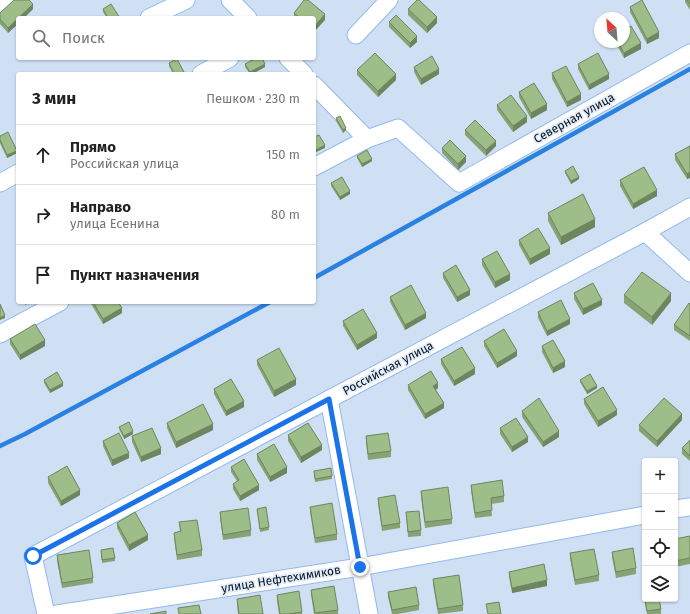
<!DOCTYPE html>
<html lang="ru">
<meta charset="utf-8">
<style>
:root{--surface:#fff;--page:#f6f6f6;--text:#222;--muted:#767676;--line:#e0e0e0}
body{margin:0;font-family:"Fira Sans",sans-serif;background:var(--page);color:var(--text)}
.controls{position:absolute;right:12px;bottom:12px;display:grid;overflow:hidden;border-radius:4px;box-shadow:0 1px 3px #0004}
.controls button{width:36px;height:36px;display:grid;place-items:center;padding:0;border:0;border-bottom:1px solid var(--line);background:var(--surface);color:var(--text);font:20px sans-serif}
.compass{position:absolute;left:594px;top:12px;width:36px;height:36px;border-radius:50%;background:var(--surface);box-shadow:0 1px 3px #0004;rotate:334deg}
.stop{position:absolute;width:12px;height:12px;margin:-9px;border:3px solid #1a73e8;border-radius:50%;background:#fff}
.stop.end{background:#1a73e8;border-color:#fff;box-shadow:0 1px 4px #0008}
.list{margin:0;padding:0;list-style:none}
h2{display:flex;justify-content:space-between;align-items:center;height:52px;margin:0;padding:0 16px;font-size:17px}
h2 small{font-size:13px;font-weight:400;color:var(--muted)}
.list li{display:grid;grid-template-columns:26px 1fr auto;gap:12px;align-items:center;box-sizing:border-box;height:60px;padding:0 16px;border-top:1px solid var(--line)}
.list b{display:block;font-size:15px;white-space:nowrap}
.list p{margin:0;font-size:13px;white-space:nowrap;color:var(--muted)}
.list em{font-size:13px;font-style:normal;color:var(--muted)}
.icon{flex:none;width:22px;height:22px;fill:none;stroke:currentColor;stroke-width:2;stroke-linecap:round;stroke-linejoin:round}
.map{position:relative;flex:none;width:690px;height:614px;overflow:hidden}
.search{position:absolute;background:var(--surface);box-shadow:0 1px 3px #0004;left:16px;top:16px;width:300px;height:44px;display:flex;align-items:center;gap:10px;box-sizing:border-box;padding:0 14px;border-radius:4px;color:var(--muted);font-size:15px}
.panel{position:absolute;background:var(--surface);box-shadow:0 1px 3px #0004;left:16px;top:72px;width:300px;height:232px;border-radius:4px}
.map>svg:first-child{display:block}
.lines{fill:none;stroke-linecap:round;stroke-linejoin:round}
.stream{stroke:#2982e1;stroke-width:4.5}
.minor-casing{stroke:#92baeb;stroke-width:19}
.minor{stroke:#fff;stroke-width:17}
.wall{fill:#87a375}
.shaded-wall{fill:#6e855f}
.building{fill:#9dbe88;stroke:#6e855f}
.route{stroke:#1a73e8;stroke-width:5}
.labels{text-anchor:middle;stroke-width:3.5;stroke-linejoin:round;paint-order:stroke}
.street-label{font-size:12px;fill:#061426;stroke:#e4edf7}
</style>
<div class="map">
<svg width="690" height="614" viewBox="0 0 690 614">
<rect width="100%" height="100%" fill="#d0e0f4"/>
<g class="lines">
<!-- stream -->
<g class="stream">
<path d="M314,278l376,-209"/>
<path d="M0,446l25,-12 245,-132"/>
</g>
<defs>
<g id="minor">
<path d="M230,0l18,18"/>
<path d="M0,7l7,-7"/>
<path d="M149,18l37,-18"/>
<path d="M356,35l33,-35"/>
<path d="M288,58l16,16"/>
<path d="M201,74l29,-16"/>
<path d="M314,85l53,54 31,-11 61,55 231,-130"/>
<path d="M314,167l53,-28"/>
<path d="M0,183l18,-10"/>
<path d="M645,232l45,41"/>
<path d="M0,334l60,-32"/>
<path d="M329,399l40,215"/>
<path d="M675,509l15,-2"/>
<path d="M46,614l-13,-58 612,-324 45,-25"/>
<path d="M57,614l303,-47 285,-52"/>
</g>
</defs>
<!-- minor casing -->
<use href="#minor" class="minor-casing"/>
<!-- minor -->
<use href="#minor" class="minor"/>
</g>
<!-- wall -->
<g class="wall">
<path d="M685,0h5v10l-5,-8z"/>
<path d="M630,7l29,31 -12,6 -17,-32z"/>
<path d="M33,9l-25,24 -8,-9v-11z"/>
<path d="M103,9l17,9h-13l-4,-6z"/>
<path d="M408,9l29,14 -10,10 -19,-18z"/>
<path d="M294,13l31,7 -11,-2h-20z"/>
<path d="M389,22l28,20 -7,6 -21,-21z"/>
<path d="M615,42h9l17,7 -17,9z"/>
<path d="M169,63l15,11h-11l-4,-8z"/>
<path d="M245,64l20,3 -13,7h-2l-5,-7z"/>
<path d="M578,64l31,15 -20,11 -11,-21z"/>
<path d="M414,67l25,7 -18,11 -7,-13z"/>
<path d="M357,70l39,10 -18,17 -21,-22z"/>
<path d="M552,73l29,27 -14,7 -15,-28z"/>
<path d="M519,92l28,18 -16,9 -12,-22z"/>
<path d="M497,105l30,17 -14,10 -16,-22z"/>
<path d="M336,118l10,12 -3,3 -7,-12z"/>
<path d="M465,130l31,16 -10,10 -21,-21z"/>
<path d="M0,136l17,17 -10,5 -7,-15z"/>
<path d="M690,146v32l-3,1 -12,-19v-6z"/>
<path d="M442,148l24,14 -8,8 -16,-17z"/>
<path d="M357,156l15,5 -10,6 -5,-9z"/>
<path d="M565,171l14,8 -8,5 -6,-11z"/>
<path d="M620,180l37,16 -24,13 -13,-23z"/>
<path d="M331,183l19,11 -10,6 -9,-14z"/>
<path d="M548,213l47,14 -34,18 -13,-24z"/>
<path d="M519,240l31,14 -20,11 -11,-20z"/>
<path d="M482,259l28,21 -15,8 -13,-23z"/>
<path d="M443,273l27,22 -13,7 -14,-24z"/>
<path d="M574,293l28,12 -19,10 -9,-16z"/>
<path d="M624,295l47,6 -19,24 -28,-22z"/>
<path d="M390,297l36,21 -21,12 -15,-28z"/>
<path d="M90,302h28l4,11 -19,11z"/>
<path d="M690,304v37l-16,-11v-5z"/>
<path d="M538,312l32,12 -23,12 -9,-18z"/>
<path d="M343,321l34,17 -20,12 -14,-24z"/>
<path d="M10,339l35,7 -25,14 -10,-16z"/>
<path d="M484,341l33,15 -20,12 -13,-22z"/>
<path d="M542,346l23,21 -12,6 -11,-21z"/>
<path d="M441,359l34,15 -21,12 -13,-22z"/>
<path d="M257,360l39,25 -22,12 -17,-32z"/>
<path d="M44,380l19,6 -13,7 -6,-10z"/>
<path d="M580,380l17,8 -10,6 -7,-12z"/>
<path d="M408,385l30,3 -2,2 8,18 -19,11 -17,-29z"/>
<path d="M214,389l30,18 -18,9 -12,-22z"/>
<path d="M584,399l33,16 -19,12 -14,-23z"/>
<path d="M522,411l37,26 -16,10 -21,-30z"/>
<path d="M682,420l-25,27 -18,-16v-6z"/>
<path d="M167,423l46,7 -37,18 -9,-20z"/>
<path d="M119,427l14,7 -9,5 -5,-10z"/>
<path d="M500,428l28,14 -16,10 -12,-18z"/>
<path d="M288,435l34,15 -21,13 -13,-22z"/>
<path d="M132,436l29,18 -20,8 -9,-20z"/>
<path d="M366,436l25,15v6l-23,3 -2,-18z"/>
<path d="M690,440v21l-8,-7v-6z"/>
<path d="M103,441l26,17 -17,8 -9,-20z"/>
<path d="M257,454l30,19 -17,9 -13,-22z"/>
<path d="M231,467l28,23 -19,11 -7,-12v-5l4,-3 -6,-9z"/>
<path d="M314,471l18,5v3l-17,3z"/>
<path d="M48,477l32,18 -19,11 -13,-23z"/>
<path d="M471,485l33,11v6l-13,2 1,12 -17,2 -4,-28z"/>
<path d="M421,491l31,28v5l-27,4 -4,-32z"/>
<path d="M378,498l22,25v5l-18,3 -4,-27z"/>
<path d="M310,507l27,27v6l-22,3 -5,-31z"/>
<path d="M257,509l12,18v3l-9,2z"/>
<path d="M220,512l31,18v6l-28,4 -3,-22z"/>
<path d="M406,512l15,18v6l-13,1z"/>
<path d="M179,522l23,28v6l-25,4 -3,-22v-5l6,-1z"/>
<path d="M117,523l31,17 -19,11 -12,-23z"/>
<path d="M690,536v28l-15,3v-28z"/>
<path d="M101,550l14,8v3l-13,2z"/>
<path d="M612,552l24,16v6l-20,4 -4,-21z"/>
<path d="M570,553l29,22v6l-24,4 -5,-27z"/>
<path d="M57,555l36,23v5l-31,5 -5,-27z"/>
<path d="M509,572l38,14 -35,7 -3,-16z"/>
<path d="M433,579l30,26v6l-25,3 -5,-30z"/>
<path d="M311,590l27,20v4h-24l-3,-19z"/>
<path d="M388,592l31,13v5l-21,4h-6l-4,-17z"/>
<path d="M644,593l17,16v5h-14l-3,-15z"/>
<path d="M277,595l25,17v2h-23l-2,-13z"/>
<path d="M237,599l26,15h-25l-1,-10z"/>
</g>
<!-- shaded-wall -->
<g class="shaded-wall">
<path d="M33,4v5l-9,9h-6z"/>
<path d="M325,14v6l-11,12v-5z"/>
<path d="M437,17v6l-10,10v-6z"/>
<path d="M18,18v6l-10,9v-5z"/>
<path d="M659,32v6l-12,6v-5z"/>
<path d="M417,36v6l-7,6v-5z"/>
<path d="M641,43v6l-17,9v-5z"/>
<path d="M265,64v3l-13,7h-2v-2z"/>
<path d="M439,69v5l-18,11v-6z"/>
<path d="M396,74v6l-18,17v-6z"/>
<path d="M609,74v5l-20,11v-5z"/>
<path d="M581,94v6l-14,7v-5z"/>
<path d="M547,104v6l-16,9v-6z"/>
<path d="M527,116v6l-14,10v-6z"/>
<path d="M346,128v2l-3,3v-3z"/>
<path d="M496,141v5l-10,10v-6z"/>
<path d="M325,145v3l-11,5v-2z"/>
<path d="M17,151v2l-10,5v-3z"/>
<path d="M466,156v6l-8,8v-6z"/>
<path d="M372,159v2l-10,6v-3z"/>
<path d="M690,172v6l-3,1v-5z"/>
<path d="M579,177v2l-8,5v-3z"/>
<path d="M657,190v6l-24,13v-5z"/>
<path d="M350,191v3l-10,6v-3z"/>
<path d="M595,219v8l-34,18v-8z"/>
<path d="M550,248v6l-20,11v-6z"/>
<path d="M510,274v6l-15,8v-6z"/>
<path d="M470,290v5l-13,7v-5z"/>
<path d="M671,293v8l-19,24v-8z"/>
<path d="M602,300v5l-19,10v-6z"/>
<path d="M26,302h4l-5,3v-2z"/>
<path d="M122,308v5l-19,11v-5z"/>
<path d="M426,313v5l-21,12v-5z"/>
<path d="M5,315v3l-5,2v-2z"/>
<path d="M570,319v5l-23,12v-5z"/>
<path d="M377,333v5l-20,12v-5z"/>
<path d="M45,340v6l-25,14v-5z"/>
<path d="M517,351v5l-20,12v-5z"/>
<path d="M565,361v6l-12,6v-5z"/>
<path d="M475,368v6l-21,12v-5z"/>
<path d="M296,379v6l-22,12v-6z"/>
<path d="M63,383v3l-13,7v-3z"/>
<path d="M438,383v5l-5,3v-5z"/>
<path d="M597,386v2l-10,6v-3z"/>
<path d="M244,401v6l-18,9v-5z"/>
<path d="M444,403v5l-19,11v-5z"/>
<path d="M617,410v5l-19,12v-6z"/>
<path d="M682,414v6l-25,27v-6z"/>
<path d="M213,424v6l-37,18v-6z"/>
<path d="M133,431v3l-9,5v-3z"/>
<path d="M559,431v6l-16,10v-5z"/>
<path d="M528,437v5l-16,10v-5z"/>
<path d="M322,445v5l-21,13v-6z"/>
<path d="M161,448v6l-20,8v-5z"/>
<path d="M129,453v5l-17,8v-6z"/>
<path d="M287,467v6l-17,9v-5z"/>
<path d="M259,485v5l-19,11v-5z"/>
<path d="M80,490v5l-19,11v-5z"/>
<path d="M148,535v5l-19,11v-6z"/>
<path d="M547,580v6l-35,7v-5z"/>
</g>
<!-- building -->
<g class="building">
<path d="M14,0h15l4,4 -25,24 -8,-9v-6z"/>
<path d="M304,0h4l17,14 -11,13v-9h-14l-6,-5z"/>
<path d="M417,0h2l18,17 -10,10 -19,-18z"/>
<path d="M642,0l17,32 -12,7 -17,-32z"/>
<path d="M687,0h3v4z"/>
<path d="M111,4l9,14h-12l-5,-9z"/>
<path d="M396,15l21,21 -7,7 -21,-21z"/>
<path d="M631,26l10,17 -17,10 -6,-11h6v-12z"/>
<path d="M375,53l21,21 -18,17 -21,-21z"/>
<path d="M598,53l11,21 -20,11 -11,-21z"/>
<path d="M432,56l7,13 -18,10 -7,-12z"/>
<path d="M256,58h6l3,6 -15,8 -5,-8z"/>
<path d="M177,59l7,13 -5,2h-5l-5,-11z"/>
<path d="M566,66l15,28 -14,8 -15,-29z"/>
<path d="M534,83l13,21 -16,9 -12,-21z"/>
<path d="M511,95l16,21 -14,10 -16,-21z"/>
<path d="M340,116l6,12 -3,2 -7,-12z"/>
<path d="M475,120l21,21 -10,9 -21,-20z"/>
<path d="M8,132l9,19 -10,4 -7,-15v-4z"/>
<path d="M319,135l6,10 -11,6v-14z"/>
<path d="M450,140l16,16 -8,8 -16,-16z"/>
<path d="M690,146v26l-3,2 -12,-20z"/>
<path d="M367,150l5,9 -10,5 -5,-8z"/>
<path d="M573,166l6,11 -8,4 -6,-10z"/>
<path d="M644,167l13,23 -24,14 -13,-24z"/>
<path d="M342,177l8,14 -10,6 -9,-14z"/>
<path d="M583,194l12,25 -34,18 -13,-24z"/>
<path d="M538,228l12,20 -20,11 -11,-19z"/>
<path d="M497,251l13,23 -15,8 -13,-23z"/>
<path d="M456,265l14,25 -13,7 -14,-24z"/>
<path d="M642,272l29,21 -19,24 -28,-22z"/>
<path d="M593,283l9,17 -19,9 -9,-16z"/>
<path d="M411,285l15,28 -21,12 -15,-28z"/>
<path d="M561,300l9,19 -23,12 -9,-19z"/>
<path d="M93,302h25l4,6 -19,11z"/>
<path d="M689,303l1,1v32l-16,-11z"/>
<path d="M0,304l5,11 -5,3z"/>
<path d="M363,309l14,24 -20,12 -14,-24z"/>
<path d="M35,324l10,16 -25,15 -10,-16z"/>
<path d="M504,329l13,22 -20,12 -13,-22z"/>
<path d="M553,340l12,21 -12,7 -11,-22z"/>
<path d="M462,347l13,21 -21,13 -13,-22z"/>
<path d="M279,348l17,31 -22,12 -17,-31z"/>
<path d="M431,371l7,12 -5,3 11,17 -19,11 -17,-29z"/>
<path d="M57,372l6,11 -13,7 -6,-10z"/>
<path d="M590,374l7,12 -10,5 -7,-11z"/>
<path d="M231,379l13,22 -18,10 -12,-22z"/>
<path d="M603,387l14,23 -19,11 -14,-22z"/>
<path d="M539,398l20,33 -16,11 -21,-31z"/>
<path d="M664,398l18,16 -25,27 -18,-16z"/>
<path d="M203,404l10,20 -37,18 -9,-19z"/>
<path d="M516,418l12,19 -16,10 -12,-19z"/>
<path d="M129,422l4,9 -9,5 -5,-9z"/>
<path d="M308,423l14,22 -21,12 -13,-22z"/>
<path d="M152,428l9,20 -20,9 -9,-21z"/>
<path d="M119,433l10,20 -17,7 -9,-19z"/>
<path d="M388,433l3,18 -23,3 -2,-18z"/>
<path d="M690,440v16l-8,-8z"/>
<path d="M274,444l13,23 -17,10 -13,-23z"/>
<path d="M244,459l15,26 -19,11 -7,-12 6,-4 -8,-13z"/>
<path d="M67,466l13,24 -19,11 -13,-24z"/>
<path d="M331,468l1,8 -17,3 -1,-8z"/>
<path d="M502,480l2,16 -13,2 1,12 -17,3 -4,-28z"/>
<path d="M448,487l4,32 -27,3 -4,-31z"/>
<path d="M395,495l5,28 -18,3 -4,-28z"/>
<path d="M332,503l5,31 -22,4 -5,-31z"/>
<path d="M266,507l3,20 -9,2 -3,-20z"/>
<path d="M248,508l3,22 -28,5 -3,-23z"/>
<path d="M419,511l2,19 -13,2 -2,-20z"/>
<path d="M135,512l13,23 -19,10 -12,-22z"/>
<path d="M197,520l5,30 -25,5 -3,-22 7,-2 -2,-9z"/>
<path d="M690,536v22l-15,3v-22z"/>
<path d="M113,548l2,10 -13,2 -1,-10z"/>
<path d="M633,548l3,20 -20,4 -4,-20z"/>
<path d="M594,549l5,26 -24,5 -5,-27z"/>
<path d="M89,550l4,28 -31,5 -5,-28z"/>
<path d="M544,564l3,16 -35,8 -3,-16z"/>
<path d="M459,575l4,30 -25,4 -5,-30z"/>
<path d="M334,586l4,24 -23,3 -4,-23z"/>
<path d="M416,587l3,18 -27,5 -4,-18z"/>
<path d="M299,591l3,21 -14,2h-8l-3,-19z"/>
<path d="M644,593h1v6h14l2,10 -14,2z"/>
<path d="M260,595l3,19h-24l-2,-15z"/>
<path d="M499,602l2,12h-13l-2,-10z"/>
<path d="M199,605l2,9h-22l-1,-6z"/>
<path d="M166,611v3h-16z"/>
</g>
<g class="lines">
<!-- route -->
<path class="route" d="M33,556l296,-157 31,168"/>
</g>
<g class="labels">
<!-- street labels -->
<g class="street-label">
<text transform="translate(574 118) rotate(-29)" y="4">Северная улица</text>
<text transform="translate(388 368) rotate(-28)" y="4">Российская улица</text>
<text transform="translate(281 579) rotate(-9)" y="4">улица Нефтехимиков</text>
</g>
</g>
</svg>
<div class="controls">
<button>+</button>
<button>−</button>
<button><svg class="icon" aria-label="locate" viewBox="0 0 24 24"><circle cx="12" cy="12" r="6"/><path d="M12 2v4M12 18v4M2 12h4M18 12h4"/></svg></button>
<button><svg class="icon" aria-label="layers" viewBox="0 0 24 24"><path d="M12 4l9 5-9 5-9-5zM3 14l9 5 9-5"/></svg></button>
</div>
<svg class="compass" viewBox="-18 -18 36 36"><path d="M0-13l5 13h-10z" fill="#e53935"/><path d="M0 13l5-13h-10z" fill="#767676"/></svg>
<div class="stop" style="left:33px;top:556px"></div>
<div class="stop end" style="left:360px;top:567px"></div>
<div class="search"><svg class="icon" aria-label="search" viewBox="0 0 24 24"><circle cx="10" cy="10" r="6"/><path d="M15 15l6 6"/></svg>Поиск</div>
<section class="panel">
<h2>3 мин<small>Пешком · 230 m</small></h2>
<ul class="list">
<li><svg class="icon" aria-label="ahead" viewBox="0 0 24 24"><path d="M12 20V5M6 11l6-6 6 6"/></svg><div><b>Прямо</b><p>Российская улица</p></div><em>150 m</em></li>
<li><svg class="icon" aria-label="right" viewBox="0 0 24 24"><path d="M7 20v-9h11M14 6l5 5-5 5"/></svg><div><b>Направо</b><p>улица Есенина</p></div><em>80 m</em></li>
<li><svg class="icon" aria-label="arrive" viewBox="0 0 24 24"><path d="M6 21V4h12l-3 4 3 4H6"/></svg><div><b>Пункт назначения</b></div></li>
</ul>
</section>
</div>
